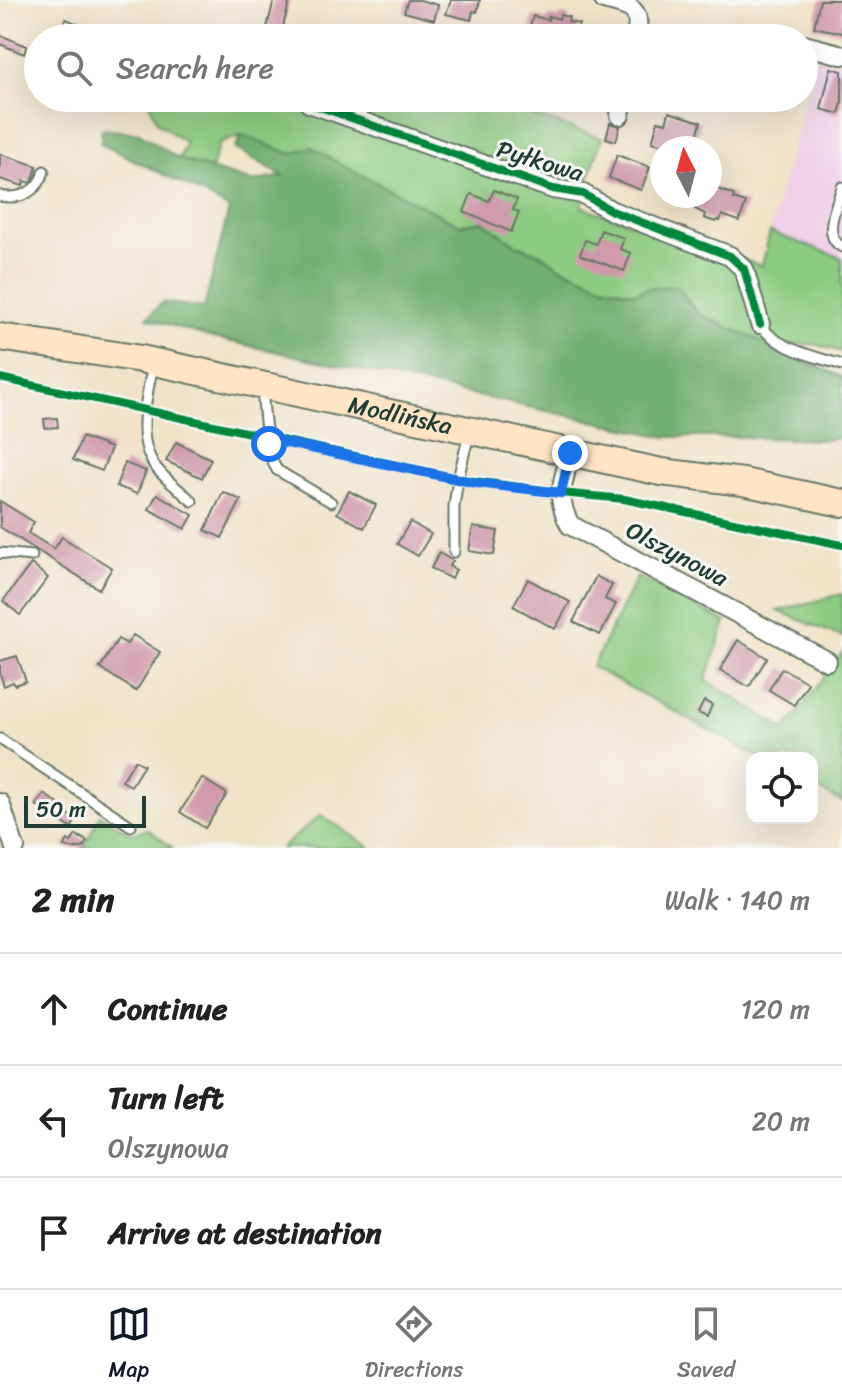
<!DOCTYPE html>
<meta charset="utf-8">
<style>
:root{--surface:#fff;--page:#f2f2f2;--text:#222;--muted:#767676;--line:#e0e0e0;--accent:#111827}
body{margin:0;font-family:Sriracha,sans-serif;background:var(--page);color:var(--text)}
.controls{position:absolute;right:24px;bottom:24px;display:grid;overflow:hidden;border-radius:16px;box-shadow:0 8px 32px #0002}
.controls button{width:72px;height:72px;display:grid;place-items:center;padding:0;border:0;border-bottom:2px solid var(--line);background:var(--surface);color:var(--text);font:40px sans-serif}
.compass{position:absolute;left:650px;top:136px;width:72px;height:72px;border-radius:50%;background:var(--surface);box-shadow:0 8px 32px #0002;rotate:354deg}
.scale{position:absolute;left:24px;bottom:20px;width:122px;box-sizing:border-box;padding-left:8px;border:4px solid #1f3d34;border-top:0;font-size:22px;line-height:28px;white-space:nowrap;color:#1f3d34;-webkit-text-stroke:6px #f6f6f2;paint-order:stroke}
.stop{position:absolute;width:24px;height:24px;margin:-18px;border:6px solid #1a73e8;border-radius:50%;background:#fff}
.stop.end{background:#1a73e8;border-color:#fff;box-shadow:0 2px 8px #0008}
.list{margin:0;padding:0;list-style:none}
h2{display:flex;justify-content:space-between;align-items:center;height:104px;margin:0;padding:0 32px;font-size:34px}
h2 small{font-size:26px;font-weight:400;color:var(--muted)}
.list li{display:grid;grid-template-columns:52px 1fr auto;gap:24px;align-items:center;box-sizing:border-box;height:112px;padding:0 32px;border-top:2px solid var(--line)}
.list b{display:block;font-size:30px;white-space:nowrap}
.list p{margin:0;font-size:26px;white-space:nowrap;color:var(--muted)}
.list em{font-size:26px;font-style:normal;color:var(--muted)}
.icon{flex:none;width:44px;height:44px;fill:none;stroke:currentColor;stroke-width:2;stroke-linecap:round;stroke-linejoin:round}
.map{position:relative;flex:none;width:842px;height:848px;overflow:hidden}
.search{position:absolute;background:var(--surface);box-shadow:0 8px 32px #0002;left:24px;right:24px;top:24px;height:88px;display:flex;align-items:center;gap:20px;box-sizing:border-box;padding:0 28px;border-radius:44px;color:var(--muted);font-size:30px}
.sheet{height:440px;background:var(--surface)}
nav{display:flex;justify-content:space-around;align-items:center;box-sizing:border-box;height:112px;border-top:2px solid var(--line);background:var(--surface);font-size:22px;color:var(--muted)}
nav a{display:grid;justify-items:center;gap:4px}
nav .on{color:var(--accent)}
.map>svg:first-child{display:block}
.built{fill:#efd0e6}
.green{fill:#8ecb82;stroke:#56845b;stroke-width:2}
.forest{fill:#72af70;stroke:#487652;stroke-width:2}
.building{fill:#d099ac}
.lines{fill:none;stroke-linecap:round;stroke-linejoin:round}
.service-casing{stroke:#687768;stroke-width:13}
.minor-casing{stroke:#687768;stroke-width:22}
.secondary-casing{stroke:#687768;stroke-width:30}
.service{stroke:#fff;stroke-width:9}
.minor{stroke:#fff;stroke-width:18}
.secondary{stroke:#ffe4c6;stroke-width:26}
.cycleway-casing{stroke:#f6f6f2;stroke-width:13}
.cycleway{stroke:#00873e;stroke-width:8}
.route{stroke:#1a73e8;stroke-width:10}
.labels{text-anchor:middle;stroke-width:6;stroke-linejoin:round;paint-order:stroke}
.street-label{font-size:24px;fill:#1f3d34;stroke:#f6f6f2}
</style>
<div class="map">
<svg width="842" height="848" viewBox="0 0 842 848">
<rect width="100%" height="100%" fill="#f6f6f2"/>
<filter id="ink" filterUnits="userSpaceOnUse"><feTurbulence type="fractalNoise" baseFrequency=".0125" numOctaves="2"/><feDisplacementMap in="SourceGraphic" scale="16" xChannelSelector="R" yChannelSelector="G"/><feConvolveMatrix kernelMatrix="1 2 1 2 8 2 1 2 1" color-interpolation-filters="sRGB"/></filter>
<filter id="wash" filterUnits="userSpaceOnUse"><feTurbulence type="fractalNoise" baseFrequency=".006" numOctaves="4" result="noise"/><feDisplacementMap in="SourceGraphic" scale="32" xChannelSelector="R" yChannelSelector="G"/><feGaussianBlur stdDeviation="1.8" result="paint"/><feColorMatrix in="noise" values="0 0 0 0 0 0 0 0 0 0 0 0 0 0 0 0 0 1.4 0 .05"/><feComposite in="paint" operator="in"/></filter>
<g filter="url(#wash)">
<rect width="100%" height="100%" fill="#f0e3c9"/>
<!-- built -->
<path class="built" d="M816,56l26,7v195l-72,-26z"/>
<!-- green -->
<g class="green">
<path d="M147,98h331l124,40 -17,53 -3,16 180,59 8,-34 72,26v94l-27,-8 -46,1 -71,-31 -22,-28 -27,2 -15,5 -32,-8 -42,-18 -20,-13 -23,-9 -35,-24 -22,4 -115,-58 -33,-20 -21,7 -49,-19 -23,9 -8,25 -32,-10 7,-16 -28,-20z"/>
<path d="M637,577l89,45 -20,58 79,50 57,-77v149l-30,-16v-28h-51l-169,-91z"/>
<path d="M842,594v43l-64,-26z"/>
<path d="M100,815l31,19 17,-5 25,19h-89z"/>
<path d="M321,815l50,33h-90z"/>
</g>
<!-- forest -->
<path class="forest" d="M101,129l38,4 40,26 73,23 31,-6 -48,-28 7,-13 49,19 21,-7 33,20 115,58 22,-4 35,24 23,9 20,13 42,18 32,8 15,-5 28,-2 21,28 144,63v61l-24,2 -76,-3h-76l-457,-100 -62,-19 16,-16 41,6 25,-99 -36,-20 -92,-45z"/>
<g id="blocks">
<!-- building -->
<g class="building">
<path d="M274,0h16l-9,34 -15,-3z"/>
<path d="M408,0h12l18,5 -4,15 -30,-8z"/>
<path d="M451,0h29l-3,12 -4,-1 -2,9 -25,-6z"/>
<path d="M820,0h22v33l-28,-6z"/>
<path d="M560,15l9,2 -1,5 11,2 -4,14h-32l-15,-5 5,-17 15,4 1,-4 10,3z"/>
<path d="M66,19l29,12 -2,7h-35z"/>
<path d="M0,35l27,11 -3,8 -24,-10z"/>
<path d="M831,68l11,3v32l-3,11 -18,-5z"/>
<path d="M669,112l32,10 -4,14 -6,-1 -4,13h-14l-21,-6 6,-21 8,2z"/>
<path d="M610,123l10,3 -4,15 -10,-3z"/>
<path d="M0,154l37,12 -5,17 -8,-2 -1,5 -23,-7z"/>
<path d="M617,155l33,12 -9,23 -32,-12z"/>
<path d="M710,186l24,9 -1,4 13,4 -7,18 -17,-6 -2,6 -3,-1 -1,2 -12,-4 1,-4 -10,-5 5,-13h10z"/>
<path d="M494,190l23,9 -4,11 6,2 -8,20 -47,-20 7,-18 18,7z"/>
<path d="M601,230l23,8 -4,11 11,4 -7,18 -44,-16 5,-15 11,4z"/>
<path d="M57,418l1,9 -13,1 -1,-9z"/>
<path d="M82,437l29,11 -9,23 -29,-11z"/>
<path d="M176,442l35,17 -9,19 -36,-17z"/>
<path d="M125,463l21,8 -9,23 -21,-8z"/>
<path d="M349,491l27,14 -12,23 -27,-15z"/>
<path d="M223,492l18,8 -19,38 -17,-8z"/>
<path d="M157,494l36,21 -8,14 -36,-20z"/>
<path d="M0,501l34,21 -6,11 26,16 8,-12 50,31 -13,21 -99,-62z"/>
<path d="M410,522l21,12 -13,22 -21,-12z"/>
<path d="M473,527l25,4 -4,24 -25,-4z"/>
<path d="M439,553l14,8 -4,5 7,4 -5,9 -20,-11z"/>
<path d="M31,564l17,14 -28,37 -17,-14z"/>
<path d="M596,576l16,9 -7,14 11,5 -16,31 -27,-13z"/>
<path d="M528,579l42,23 -15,27 -42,-23z"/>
<path d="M133,635l27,17 -24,39 -36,-23 18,-29 9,5z"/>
<path d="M738,640l29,18 -18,29 -29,-17z"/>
<path d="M17,656l9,25 -11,4 -2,-3 -9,4 -4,-12v-13z"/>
<path d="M782,668l26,15 -14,22 -25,-15z"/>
<path d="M704,701l8,4 -5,12 -9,-4z"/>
<path d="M135,760l9,5 -13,21 -9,-5z"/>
<path d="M202,778l25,16 -22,34 -25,-16z"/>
<path d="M44,794l23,16 -2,2 11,8 -5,8 -35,-23z"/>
<path d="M76,835l11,6 -4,7h-15l-4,-2 4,-6 3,2z"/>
</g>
</g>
</g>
<g filter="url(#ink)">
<use href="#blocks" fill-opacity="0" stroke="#687768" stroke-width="2"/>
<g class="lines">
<defs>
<g id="service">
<path d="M842,187c-5,18 -21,49 0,60"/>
<path d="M0,196c21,4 39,-5 44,-25"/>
<path d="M760,324c16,25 54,32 82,41"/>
<path d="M153,365c-6,30 -18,74 2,101 9,13 25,24 37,35"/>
<path d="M262,389c2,20 4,65 15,81l54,32"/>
<path d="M454,552v-46l4,-27 11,-45"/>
<path d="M0,553l32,3"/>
<path d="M0,739l131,87"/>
</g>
<g id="minor">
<path d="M604,0c27,7 38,7 32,38"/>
<path d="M766,35l10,3"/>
<path d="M804,45l38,10"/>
<path d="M309,103l244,86 30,5 29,17 118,45 14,13 16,55"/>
<path d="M620,115l3,-17"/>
<path d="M570,453c-6,30 -16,42 0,72l257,136"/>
<path d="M0,803l15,45"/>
</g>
<g id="secondary">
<path id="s1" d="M0,337l141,22 520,113 82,10 99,21"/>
</g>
</defs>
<!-- service casing -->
<use href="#service" class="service-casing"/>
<!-- minor casing -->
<use href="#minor" class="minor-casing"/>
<!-- secondary casing -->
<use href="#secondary" class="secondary-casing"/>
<!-- service -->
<use href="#service" class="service"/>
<!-- minor -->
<use href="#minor" class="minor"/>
<!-- secondary -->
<use href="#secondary" class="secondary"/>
<defs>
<g id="cycleway">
<path d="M309,103l244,86 30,5 29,17 118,45 14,13 16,55"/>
<path d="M0,378l458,101 103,14 63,6 218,46"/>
</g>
</defs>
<!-- cycleway casing -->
<use href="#cycleway" class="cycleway-casing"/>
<!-- cycleway -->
<use href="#cycleway" class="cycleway"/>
</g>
</g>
<g class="lines" filter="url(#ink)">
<!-- route -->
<path class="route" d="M269,444l-1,-5 208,44 85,10 9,-40"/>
</g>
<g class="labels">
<!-- street labels -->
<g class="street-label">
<text transform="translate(540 161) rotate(17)" y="8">Pyłkowa</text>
<text dy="8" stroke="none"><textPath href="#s1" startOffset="408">Modlińska</textPath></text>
<text transform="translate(677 554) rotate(28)" y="8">Olszynowa</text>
</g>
</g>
</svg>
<div class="controls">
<button><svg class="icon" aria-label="locate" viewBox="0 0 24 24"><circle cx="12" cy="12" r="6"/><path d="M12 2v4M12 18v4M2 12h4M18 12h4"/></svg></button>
</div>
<svg class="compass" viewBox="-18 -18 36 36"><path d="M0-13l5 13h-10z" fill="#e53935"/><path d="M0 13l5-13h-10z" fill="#767676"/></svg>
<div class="scale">50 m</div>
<div class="stop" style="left:269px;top:444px"></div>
<div class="stop end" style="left:570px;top:453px"></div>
<div class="search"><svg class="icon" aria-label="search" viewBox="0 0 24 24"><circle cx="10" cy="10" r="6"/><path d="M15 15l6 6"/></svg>Search here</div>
</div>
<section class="sheet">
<h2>2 min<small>Walk · 140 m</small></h2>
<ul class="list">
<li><svg class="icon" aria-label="ahead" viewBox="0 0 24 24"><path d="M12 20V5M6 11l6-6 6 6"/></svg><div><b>Continue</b></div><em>120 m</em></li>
<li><svg class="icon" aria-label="left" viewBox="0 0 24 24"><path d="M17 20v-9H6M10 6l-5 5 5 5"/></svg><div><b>Turn left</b><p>Olszynowa</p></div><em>20 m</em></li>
<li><svg class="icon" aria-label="arrive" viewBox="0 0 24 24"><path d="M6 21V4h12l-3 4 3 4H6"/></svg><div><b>Arrive at destination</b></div></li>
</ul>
</section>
<nav>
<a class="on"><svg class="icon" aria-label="map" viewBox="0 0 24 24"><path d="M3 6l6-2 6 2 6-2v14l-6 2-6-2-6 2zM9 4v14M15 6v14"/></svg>Map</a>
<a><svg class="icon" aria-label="directions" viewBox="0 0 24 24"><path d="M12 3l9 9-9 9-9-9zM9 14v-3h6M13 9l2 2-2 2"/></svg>Directions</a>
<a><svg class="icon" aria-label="saved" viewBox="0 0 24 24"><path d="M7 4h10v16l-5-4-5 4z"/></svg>Saved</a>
</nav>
